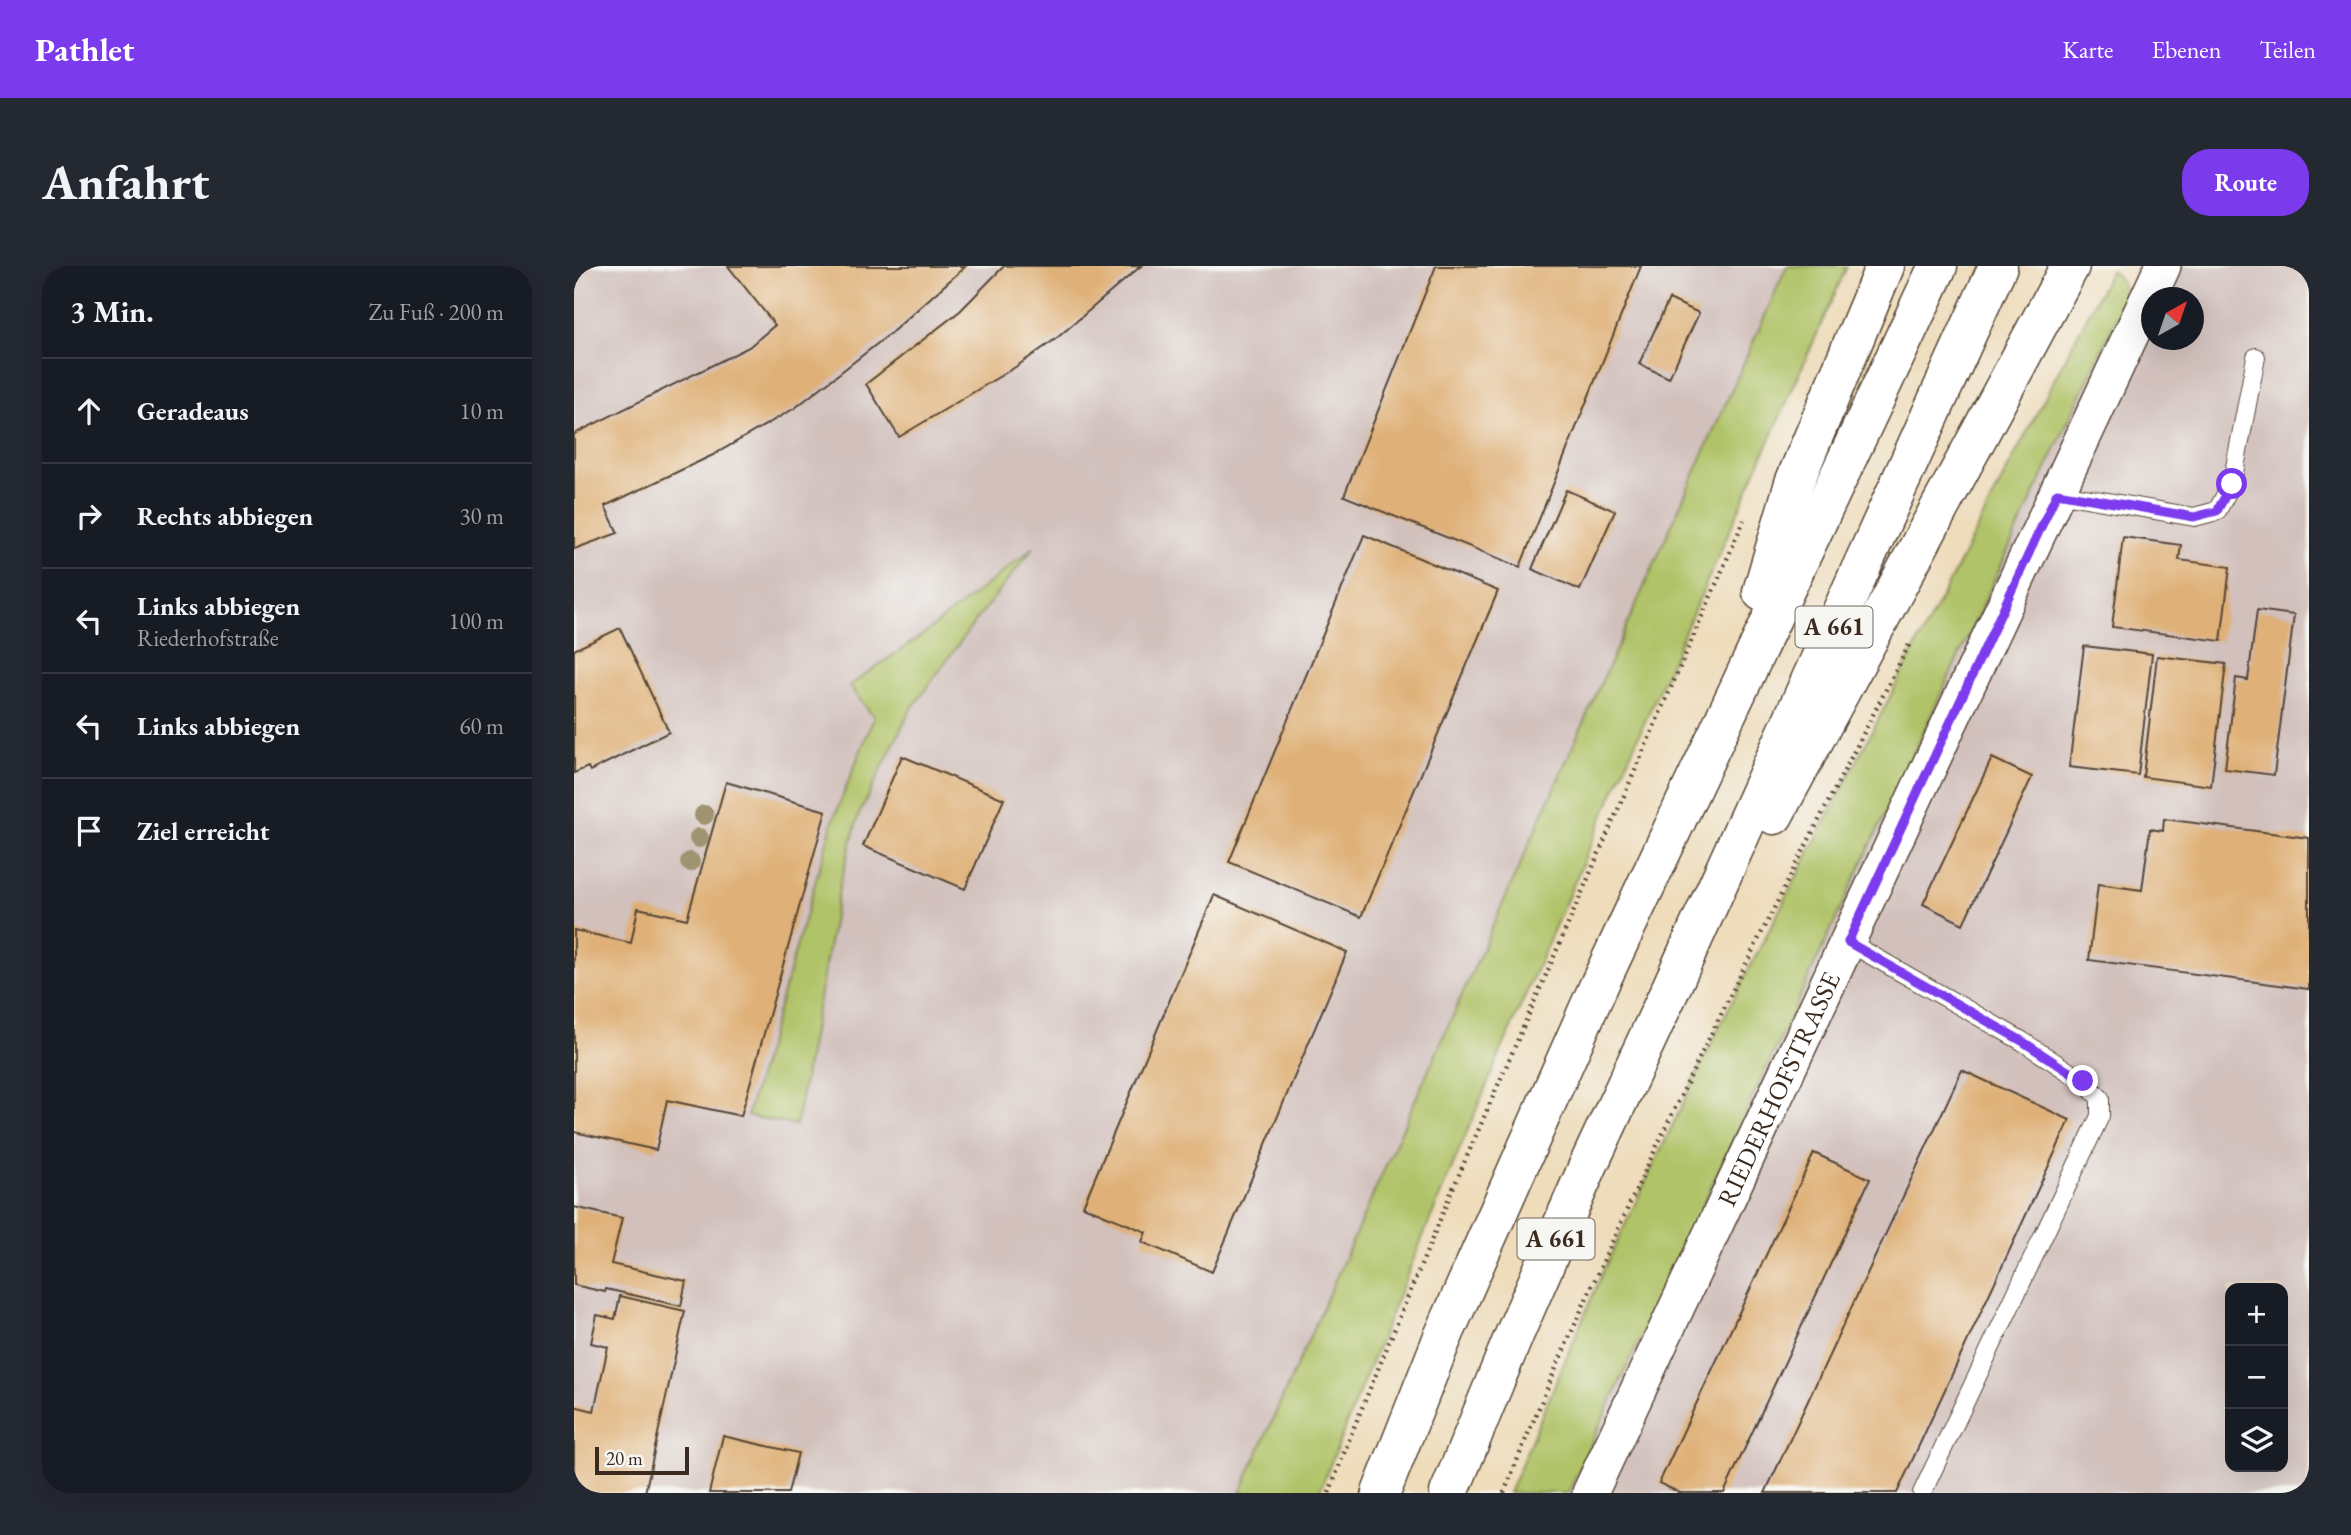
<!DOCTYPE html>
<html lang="de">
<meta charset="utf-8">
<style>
:root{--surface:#171b24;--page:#242831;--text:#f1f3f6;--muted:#9ea1a6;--line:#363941;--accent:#7c3aed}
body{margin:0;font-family:"EB Garamond",serif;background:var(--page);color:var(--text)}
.controls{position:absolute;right:21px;bottom:21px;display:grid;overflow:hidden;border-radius:14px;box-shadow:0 7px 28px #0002}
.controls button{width:63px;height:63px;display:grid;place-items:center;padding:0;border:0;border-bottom:2px solid var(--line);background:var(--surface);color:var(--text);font:35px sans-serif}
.compass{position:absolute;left:1567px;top:21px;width:63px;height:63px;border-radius:50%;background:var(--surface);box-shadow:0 7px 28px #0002;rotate:40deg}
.scale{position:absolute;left:21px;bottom:18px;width:94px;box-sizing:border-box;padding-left:7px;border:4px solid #3b2a1e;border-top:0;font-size:19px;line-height:24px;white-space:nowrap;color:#3b2a1e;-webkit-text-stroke:5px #f6f6f2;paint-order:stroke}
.stop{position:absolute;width:21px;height:21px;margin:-16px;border:5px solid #7c3aed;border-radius:50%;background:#fff}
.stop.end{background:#7c3aed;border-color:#fff;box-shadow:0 2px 7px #0008}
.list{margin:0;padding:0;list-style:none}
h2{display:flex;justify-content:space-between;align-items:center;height:91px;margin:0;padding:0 28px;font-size:30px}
h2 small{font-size:23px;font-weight:400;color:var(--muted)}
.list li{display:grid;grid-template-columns:46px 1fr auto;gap:21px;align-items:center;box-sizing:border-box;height:105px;padding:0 28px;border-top:2px solid var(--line)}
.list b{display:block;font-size:26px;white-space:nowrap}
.list p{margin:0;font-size:23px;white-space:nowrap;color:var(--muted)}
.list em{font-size:23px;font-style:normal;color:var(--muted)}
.icon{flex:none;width:38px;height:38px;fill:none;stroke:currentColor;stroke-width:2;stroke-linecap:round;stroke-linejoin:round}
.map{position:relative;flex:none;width:1735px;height:1227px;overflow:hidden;border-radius:28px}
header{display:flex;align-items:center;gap:42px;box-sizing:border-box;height:98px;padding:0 35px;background:var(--accent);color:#fff}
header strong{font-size:33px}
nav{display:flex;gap:38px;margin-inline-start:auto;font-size:24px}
.intro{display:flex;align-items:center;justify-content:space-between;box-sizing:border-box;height:168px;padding:0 42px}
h1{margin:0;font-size:49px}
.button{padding:18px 32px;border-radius:28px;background:var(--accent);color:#fff;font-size:24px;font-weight:700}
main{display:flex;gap:42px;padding:0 42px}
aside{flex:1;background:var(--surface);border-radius:28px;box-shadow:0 7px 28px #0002}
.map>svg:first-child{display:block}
.industrial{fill:#d1c0bc;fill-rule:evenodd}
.green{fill:#b0c367;stroke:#767642;stroke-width:2}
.building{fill:#dfb077}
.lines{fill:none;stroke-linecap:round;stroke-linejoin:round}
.service-casing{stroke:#564535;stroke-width:20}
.minor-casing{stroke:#564535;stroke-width:38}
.motorway-casing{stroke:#564535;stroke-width:41}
.path{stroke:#564535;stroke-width:4.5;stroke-dasharray:2 5;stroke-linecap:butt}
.service{stroke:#fff;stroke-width:18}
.minor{stroke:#fff;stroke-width:35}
.motorway{stroke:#fff;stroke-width:38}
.tree{fill:#9f9370}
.route{stroke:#7c3aed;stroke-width:9}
.labels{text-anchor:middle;stroke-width:7;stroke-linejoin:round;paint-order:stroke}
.shield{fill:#f6f6f2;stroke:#73675e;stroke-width:2}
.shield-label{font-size:24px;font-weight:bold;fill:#3b2a1e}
.street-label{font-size:26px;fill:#3b2a1e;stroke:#f6f6f2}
</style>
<header>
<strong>Pathlet</strong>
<nav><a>Karte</a><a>Ebenen</a><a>Teilen</a></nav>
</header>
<div class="intro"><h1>Anfahrt</h1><a class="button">Route</a></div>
<main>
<aside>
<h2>3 Min.<small>Zu Fuß · 200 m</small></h2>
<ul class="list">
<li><svg class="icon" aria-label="ahead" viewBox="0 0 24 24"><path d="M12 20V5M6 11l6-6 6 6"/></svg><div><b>Geradeaus</b></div><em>10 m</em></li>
<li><svg class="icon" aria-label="right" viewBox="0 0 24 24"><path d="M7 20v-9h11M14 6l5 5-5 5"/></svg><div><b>Rechts abbiegen</b></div><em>30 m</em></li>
<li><svg class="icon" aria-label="left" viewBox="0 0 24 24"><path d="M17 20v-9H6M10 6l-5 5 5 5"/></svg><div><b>Links abbiegen</b><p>Riederhofstraße</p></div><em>100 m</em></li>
<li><svg class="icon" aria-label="left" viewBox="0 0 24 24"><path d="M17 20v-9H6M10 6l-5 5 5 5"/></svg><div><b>Links abbiegen</b></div><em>60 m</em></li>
<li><svg class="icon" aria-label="arrive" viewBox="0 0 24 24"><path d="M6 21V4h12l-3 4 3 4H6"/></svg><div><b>Ziel erreicht</b></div></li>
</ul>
</aside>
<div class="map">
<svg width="1735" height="1227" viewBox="0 0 1735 1227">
<rect width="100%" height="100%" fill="#f6f6f2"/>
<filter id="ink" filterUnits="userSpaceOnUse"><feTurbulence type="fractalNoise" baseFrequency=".0143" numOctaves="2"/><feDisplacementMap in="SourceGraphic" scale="14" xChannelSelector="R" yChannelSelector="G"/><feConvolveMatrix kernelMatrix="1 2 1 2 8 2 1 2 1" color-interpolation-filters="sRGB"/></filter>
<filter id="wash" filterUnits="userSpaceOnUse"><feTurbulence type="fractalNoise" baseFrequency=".00686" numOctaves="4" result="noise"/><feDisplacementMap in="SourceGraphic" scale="28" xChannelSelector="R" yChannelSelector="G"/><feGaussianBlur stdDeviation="1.57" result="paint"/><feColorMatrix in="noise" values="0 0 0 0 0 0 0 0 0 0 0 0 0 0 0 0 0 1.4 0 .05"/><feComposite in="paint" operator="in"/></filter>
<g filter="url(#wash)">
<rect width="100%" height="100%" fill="#eedcba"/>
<!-- industrial -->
<g class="industrial">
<path d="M0,0h1213l-547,1227h-666z"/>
<path d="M1561,0h174v1227h-741l556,-1191zM1577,32h42v42h-42zM1656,1022h53v179h-53z"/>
</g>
<!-- green -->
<g class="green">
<path d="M1213,0h60c-180,407 -365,813 -528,1227h-79z"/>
<path d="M1537,4c12,10 14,17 13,32l-556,1191h-59l94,-222 120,-252z"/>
<path d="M460,281l-57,72 -67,92 -51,103 -19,69 -44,242 -49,-9 87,-298 40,-101 -25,-31 79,-55z"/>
</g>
<g id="blocks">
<!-- building -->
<g class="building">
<path d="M154,0h238l-75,67 -96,75 -82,47 -108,51 13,27 -44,16v-115l175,-87 26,-22z"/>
<path d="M430,0h137l-84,72 -40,28 -118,71 -33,-53 94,-73z"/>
<path d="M862,0h205l-121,301 -176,-71z"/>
<path d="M1095,33l30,14 -30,65 -30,-14z"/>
<path d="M992,224l49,21 -35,79 -48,-21z"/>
<path d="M790,269l134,56 -137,326 -132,-55z"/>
<path d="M1549,271l58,8 -2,15 51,7 -9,74 -109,-14z"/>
<path d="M1683,344l37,5 -20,160 -49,-6 11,-91 12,2z"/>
<path d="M46,362l49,104 -79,39 -2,-4 -14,6v-123z"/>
<path d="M1510,380l68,8 -14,121 -69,-8z"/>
<path d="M1583,390l69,8 -15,122 -68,-9z"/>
<path d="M328,490l102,43 -39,90 -102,-43z"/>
<path d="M1418,492l40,19 -69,147 -40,-20z"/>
<path d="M152,516l100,29 -85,305 -74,-16 -11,50 -82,-18v-202l57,13 7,-35 49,11z"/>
<path d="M1590,553l145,19v151l-220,-29 9,-76 44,6 8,-61 13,2z"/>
<path d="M640,629l133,57 -135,320 -70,-30 4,-10 -63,-26z"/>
<path d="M1388,804l108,50 -173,373h-132z"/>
<path d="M1240,887l56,26 -146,314h-44l-21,-10z"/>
<path d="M0,941l48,11 -11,46 75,17 -5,25 -75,-17 -1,3 -31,-7z"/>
<path d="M46,1030l65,15 -40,182h-71v-87l20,5 14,-64 -17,-4 6,-28 18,4z"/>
<path d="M149,1170l75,17 -10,40h-79z"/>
</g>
</g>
</g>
<g filter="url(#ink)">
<use href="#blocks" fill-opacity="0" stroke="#564535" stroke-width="2"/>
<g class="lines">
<defs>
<g id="service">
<path d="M1483,227l137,24 23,-6 15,-28 24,-126"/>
<path d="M1274,676l174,99 61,40 17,17v18l-178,377"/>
</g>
<g id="minor">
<path id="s1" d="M1016,1227l573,-1227"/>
</g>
<g id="motorway">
<path d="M1188,326l32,-109 91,-217"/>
<path d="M1200,549l296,-549"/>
<path d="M807,1227l61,-154 157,-354 339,-719"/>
<path d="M875,1227l66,-160 73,-167 83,-178 327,-722"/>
</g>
</defs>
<!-- service casing -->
<use href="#service" class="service-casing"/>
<!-- minor casing -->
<use href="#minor" class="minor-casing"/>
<!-- motorway casing -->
<use href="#motorway" class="motorway-casing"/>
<!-- path -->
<g class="path">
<path d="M755,1227l23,-61 99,-239 293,-673"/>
<path d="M930,1227c117,-293 263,-572 407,-852"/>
</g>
<!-- service -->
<use href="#service" class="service"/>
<!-- minor -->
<use href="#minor" class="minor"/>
<!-- motorway -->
<use href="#motorway" class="motorway"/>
</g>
<!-- trees -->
<g class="tree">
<circle cx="130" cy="549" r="10"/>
<circle cx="125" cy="572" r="10"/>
<circle cx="116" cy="596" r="10"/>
</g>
</g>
<g class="lines" filter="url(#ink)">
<!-- route -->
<path class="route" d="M1509,815l-61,-40 -174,-99 209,-449 137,24 23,-6 15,-27"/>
</g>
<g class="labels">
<!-- shield labels -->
<g class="shield">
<rect x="1221.5" y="340.5" width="77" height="41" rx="5"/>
<rect x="943.5" y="952.5" width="77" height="41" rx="5"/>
</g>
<g class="shield-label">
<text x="1260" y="369">A 661</text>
<text x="982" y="981">A 661</text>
</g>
<!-- street labels -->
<g class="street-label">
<text dy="9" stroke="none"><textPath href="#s1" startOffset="446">RIEDERHOFSTRASSE</textPath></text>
</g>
</g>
</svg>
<div class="controls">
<button>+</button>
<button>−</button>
<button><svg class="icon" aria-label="layers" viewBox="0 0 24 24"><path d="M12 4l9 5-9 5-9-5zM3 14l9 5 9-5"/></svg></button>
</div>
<svg class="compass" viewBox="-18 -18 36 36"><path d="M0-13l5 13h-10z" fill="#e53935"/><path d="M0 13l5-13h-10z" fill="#9ea1a6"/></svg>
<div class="scale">20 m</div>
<div class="stop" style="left:1658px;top:218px"></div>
<div class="stop end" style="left:1509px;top:815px"></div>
</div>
</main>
